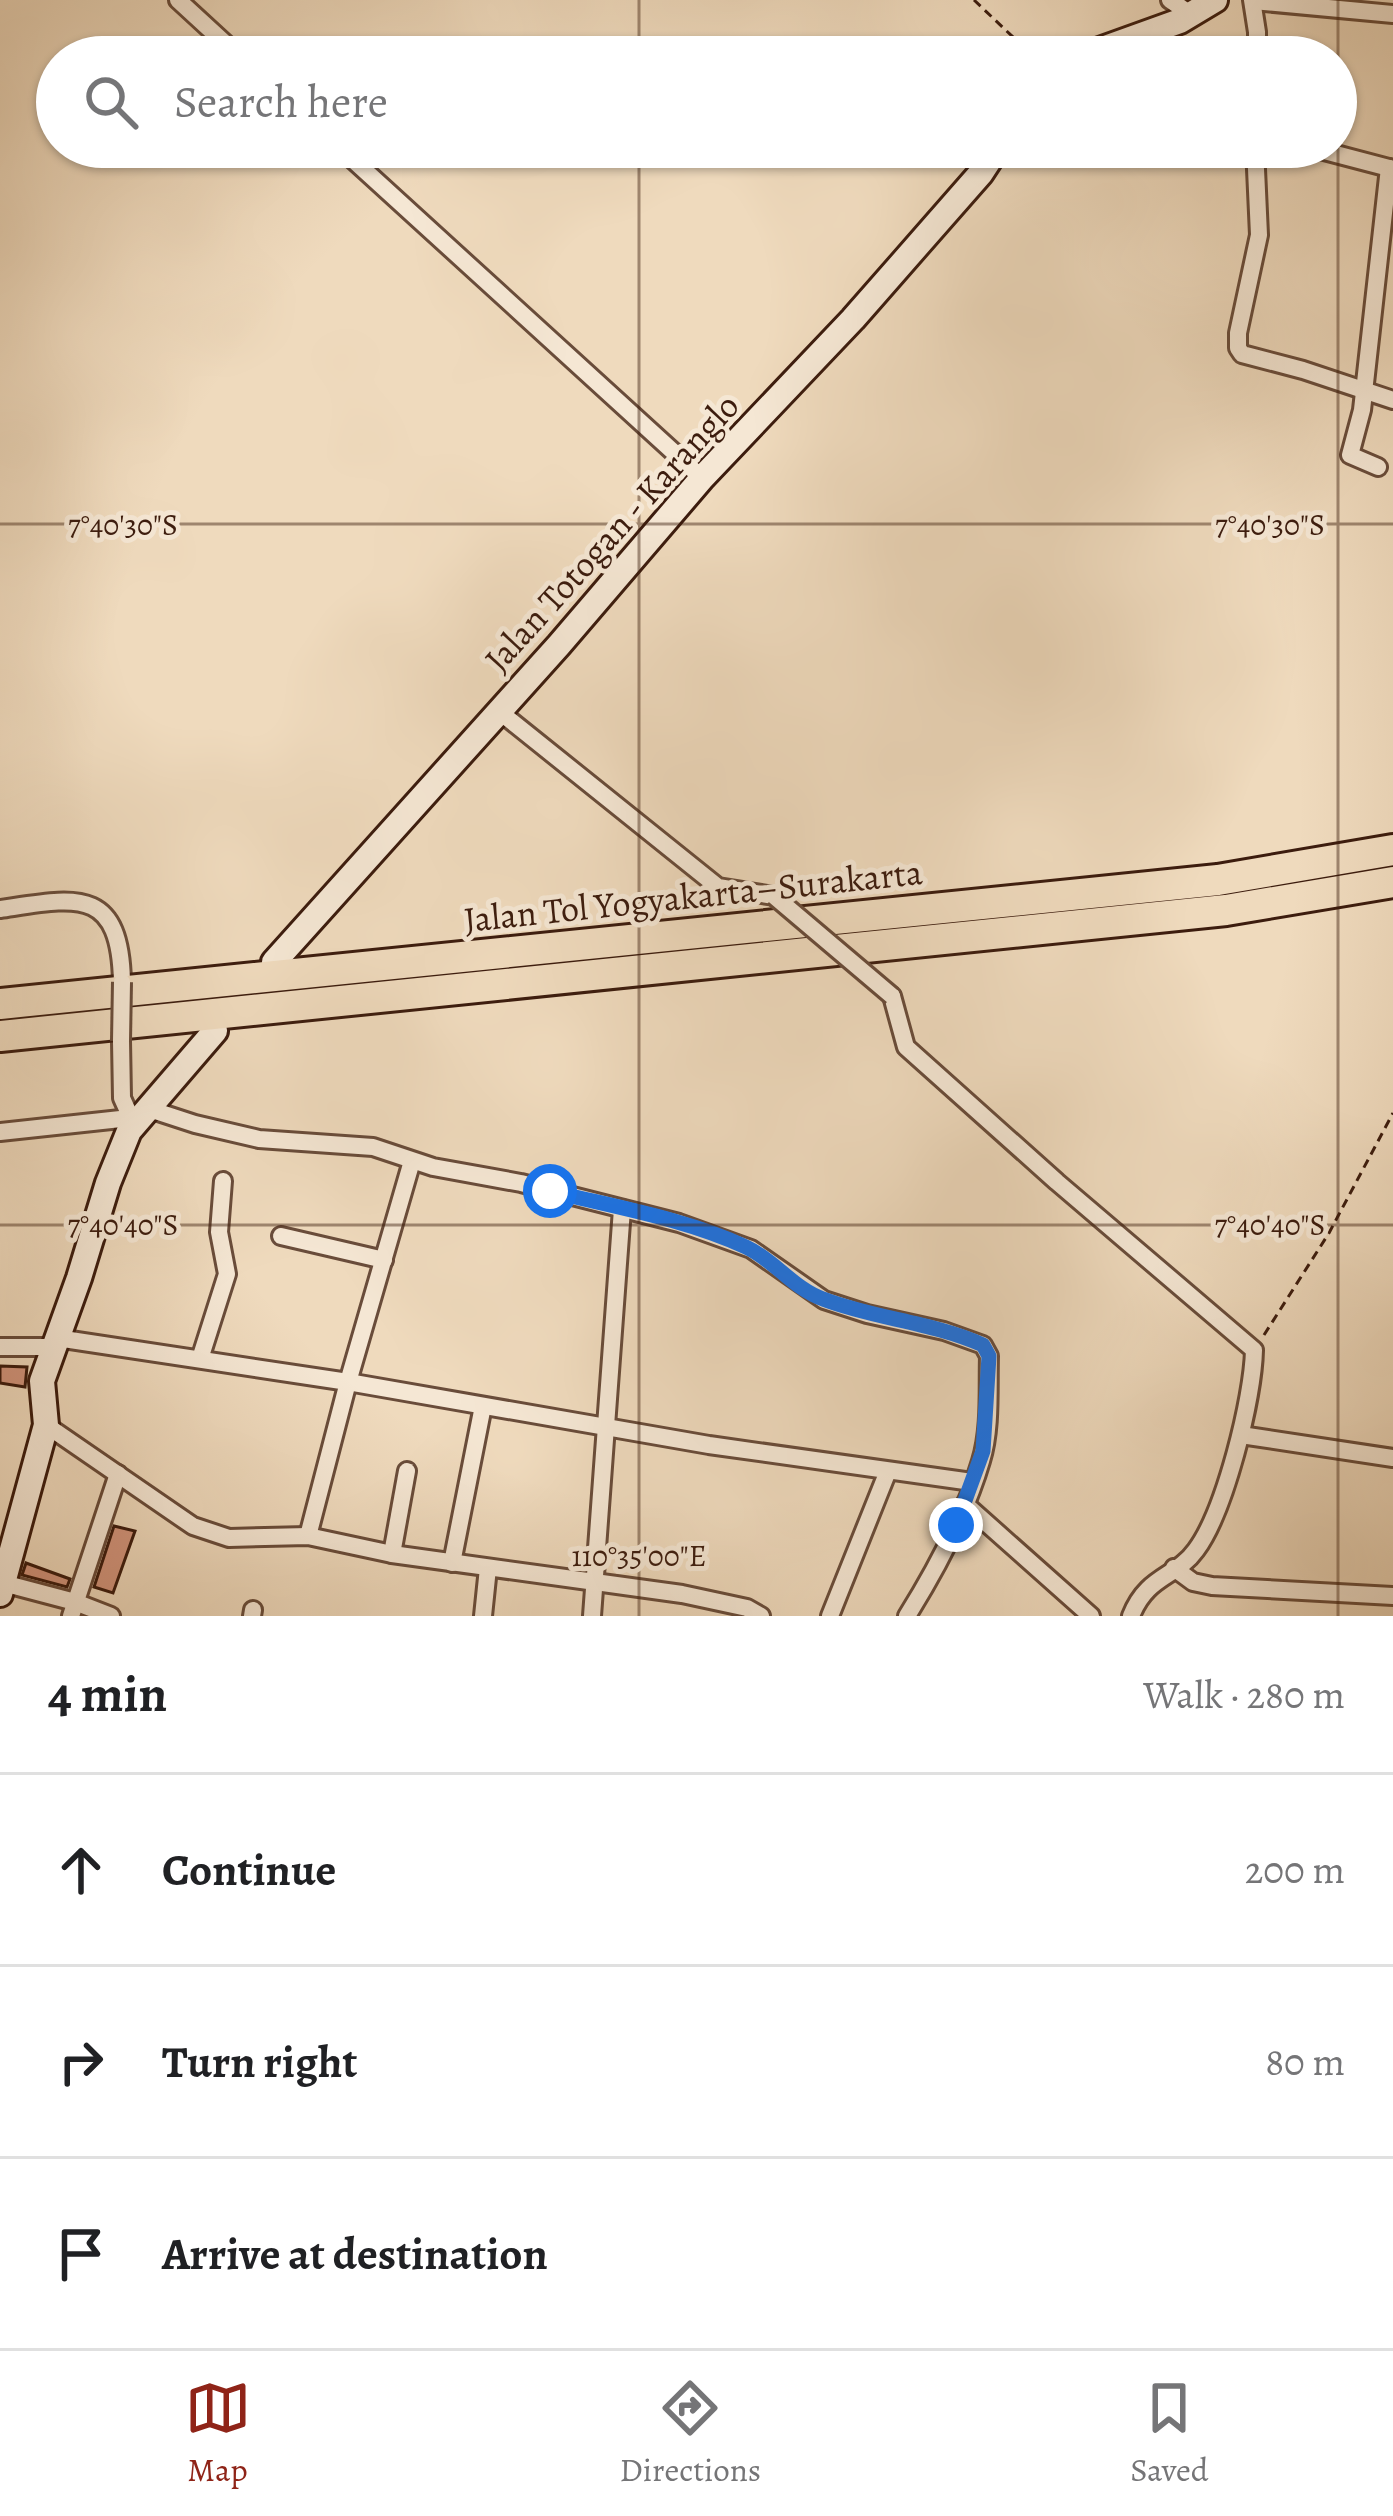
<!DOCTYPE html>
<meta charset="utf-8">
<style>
:root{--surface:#fff;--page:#f6f6f6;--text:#202124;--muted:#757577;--line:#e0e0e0;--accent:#8f2418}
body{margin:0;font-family:Alegreya,serif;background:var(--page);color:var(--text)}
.stop{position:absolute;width:36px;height:36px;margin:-27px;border:9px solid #1a73e8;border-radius:50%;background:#fff}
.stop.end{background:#1a73e8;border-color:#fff;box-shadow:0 3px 12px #0008}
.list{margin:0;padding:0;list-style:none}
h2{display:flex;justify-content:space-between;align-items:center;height:156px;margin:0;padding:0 48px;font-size:51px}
h2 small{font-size:39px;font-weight:400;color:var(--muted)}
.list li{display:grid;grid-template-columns:78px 1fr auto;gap:36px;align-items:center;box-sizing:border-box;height:192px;padding:0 48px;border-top:3px solid var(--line)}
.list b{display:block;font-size:45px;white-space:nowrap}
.list em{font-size:39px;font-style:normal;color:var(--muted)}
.icon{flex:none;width:66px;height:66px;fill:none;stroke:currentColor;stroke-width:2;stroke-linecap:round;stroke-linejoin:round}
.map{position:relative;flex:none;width:1393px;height:1616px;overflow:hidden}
.search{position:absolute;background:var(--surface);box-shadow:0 3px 9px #0004;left:36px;right:36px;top:36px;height:132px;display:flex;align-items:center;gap:30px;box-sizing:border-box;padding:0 42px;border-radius:66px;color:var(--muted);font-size:45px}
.sheet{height:732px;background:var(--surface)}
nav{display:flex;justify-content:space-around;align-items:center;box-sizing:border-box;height:168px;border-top:3px solid var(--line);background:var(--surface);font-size:33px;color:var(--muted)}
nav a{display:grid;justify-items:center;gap:6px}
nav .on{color:var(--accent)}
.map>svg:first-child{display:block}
.building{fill:#d2957d;stroke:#3c1c0e;stroke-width:3}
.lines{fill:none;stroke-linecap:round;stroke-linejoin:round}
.street-casing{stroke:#694c3a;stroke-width:22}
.secondary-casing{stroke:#3c1c0e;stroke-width:30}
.highway-casing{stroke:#3c1c0e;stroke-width:36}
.path{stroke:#3c1c0e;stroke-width:3;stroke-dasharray:9 6;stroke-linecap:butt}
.street{stroke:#f5e7d4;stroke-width:16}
.secondary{stroke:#f5e7d4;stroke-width:24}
.highway{stroke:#efdabd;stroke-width:30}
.street-bridge-casing{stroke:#694c3a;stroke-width:22;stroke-linecap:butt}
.street-bridge{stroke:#f5e7d4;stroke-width:16}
.route{stroke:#1a73e8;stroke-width:15}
.ticks{fill:none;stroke:#3c1c0e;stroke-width:3;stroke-opacity:0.45}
.labels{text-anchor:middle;stroke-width:10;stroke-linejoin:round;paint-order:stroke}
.street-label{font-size:36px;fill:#3c1c0e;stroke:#f5e7d4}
.ticks-label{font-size:30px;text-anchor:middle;fill:#3c1c0e;stroke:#f5e7d4;stroke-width:10;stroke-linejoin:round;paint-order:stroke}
</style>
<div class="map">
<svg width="1393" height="1616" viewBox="0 0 1393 1616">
<rect width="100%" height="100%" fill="#efdabd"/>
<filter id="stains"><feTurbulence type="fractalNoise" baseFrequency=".00167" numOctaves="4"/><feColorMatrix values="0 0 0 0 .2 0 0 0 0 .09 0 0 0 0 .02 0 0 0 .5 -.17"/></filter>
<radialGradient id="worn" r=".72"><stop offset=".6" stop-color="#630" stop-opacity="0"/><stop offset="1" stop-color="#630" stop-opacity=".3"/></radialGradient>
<!-- building -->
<g class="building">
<path d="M0,1366l27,1 -2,20 -25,-4z"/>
<path d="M114,1526l21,5 -22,62 -19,-6z"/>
<path d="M26,1563l44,16 -3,8 -45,-12z"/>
</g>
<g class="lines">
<defs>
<g id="street">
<path d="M178,0l62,57"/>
<path d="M1170,0l23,16"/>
<path d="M1252,0l5,32v25"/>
<path d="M1253,1l140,13"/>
<path d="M339,147l363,331"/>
<path d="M1255,147l4,88 -21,98v15l4,6 61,16 90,30"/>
<path d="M1309,147l84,22"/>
<path d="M1378,467l-28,-12 12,-45 27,-242"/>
<path d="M500,712l218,175 56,9"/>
<path d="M0,909c75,-11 120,-24 122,73"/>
<path d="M892,996l14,51 151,135 197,168c-1,48 -29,161 -58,200 -20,28 -49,25 -65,66"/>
<path d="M121,1041l1,57 9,20"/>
<path d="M146,1108l49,16 64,15 114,8 60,20 88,16 158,40 72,26 73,51 43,14 77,17 39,14 6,11c-1,33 2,73 -8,105 -16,54 -44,107 -74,155"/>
<path d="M0,1132l139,-15"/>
<path d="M281,1236l103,24"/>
<path d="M57,1338l291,44 361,63 263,37"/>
<path d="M0,1347h55"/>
<path d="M200,1359l27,-85 -8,-42 4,-51"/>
<path d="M46,1425l147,101 36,12 79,-2 84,18 290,40 65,14 14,8"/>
<path d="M1241,1435l152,23"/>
<path d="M965,1504l126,112"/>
<path d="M308,1536l40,-154 64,-221"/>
<path d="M392,1554l15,-83"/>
<path d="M452,1563l31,-157"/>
<path d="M1174,1568l19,14 19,4 181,10"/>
<path d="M3,1583l72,19 36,14"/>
<path d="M71,1616l47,-142"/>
<path d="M252,1616l1,-6"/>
<path d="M483,1616l5,-48"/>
<path d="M592,1616l30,-407"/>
<path d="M830,1616l58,-145"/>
</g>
<g id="secondary">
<path d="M1080,57l100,-36 35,-21"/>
<path d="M274,962l285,-317 143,-167 151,-159 128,-146 17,-26"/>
<path d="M0,1594l46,-169 -4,-44 37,-103 29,-95 21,-52 86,-100"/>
</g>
<g id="highway">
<path d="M0,1004l1218,-124 175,-30"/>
<path d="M0,1036l1226,-126 167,-28"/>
</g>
</defs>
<!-- street casing -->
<use href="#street" class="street-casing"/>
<!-- secondary casing -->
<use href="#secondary" class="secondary-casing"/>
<!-- highway casing -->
<use href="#highway" class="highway-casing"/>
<!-- path -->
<g class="path">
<path d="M974,0l60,57"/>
<path d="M1264,1335l65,-102 64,-120"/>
</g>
<!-- street -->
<use href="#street" class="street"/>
<!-- secondary -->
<use href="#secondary" class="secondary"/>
<!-- highway -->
<use href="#highway" class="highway"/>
<defs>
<g id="street-bridge">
<path d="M774,896l118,100"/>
<path d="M121,1041l1,-59"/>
</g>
</defs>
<!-- street-bridge casing -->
<use href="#street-bridge" class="street-bridge-casing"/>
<!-- street-bridge -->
<use href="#street-bridge" class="street-bridge"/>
</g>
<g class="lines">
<!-- route -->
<path class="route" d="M550,1191c65,16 136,28 196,56 28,13 48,42 77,52 52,20 109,23 160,46l6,11 -6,95 -27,74"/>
</g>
<!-- ticks -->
<path class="ticks" d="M639,0v57M1338,0v1616M639,147v1469M0,524h1393M0,1225h1393"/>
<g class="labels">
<!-- street labels -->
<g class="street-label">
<text transform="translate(611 532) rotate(-48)" y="13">Jalan Totogan - Karanglo</text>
<text transform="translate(693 895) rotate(-6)" y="13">Jalan Tol Yogyakarta–Surakarta</text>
</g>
</g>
<g class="ticks-label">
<text x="123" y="535">7°40'30"S</text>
<text x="1270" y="535">7°40'30"S</text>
<text x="123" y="1235">7°40'40"S</text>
<text x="1270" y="1235">7°40'40"S</text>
<text x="639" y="1566">110°35'00"E</text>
</g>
<rect width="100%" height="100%" filter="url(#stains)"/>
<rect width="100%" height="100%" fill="url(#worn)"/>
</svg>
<div class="stop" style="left:550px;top:1191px"></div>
<div class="stop end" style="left:956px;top:1525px"></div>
<div class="search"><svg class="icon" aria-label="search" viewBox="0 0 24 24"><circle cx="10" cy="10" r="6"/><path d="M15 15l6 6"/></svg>Search here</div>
</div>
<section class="sheet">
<h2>4 min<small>Walk · 280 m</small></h2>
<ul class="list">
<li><svg class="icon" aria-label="ahead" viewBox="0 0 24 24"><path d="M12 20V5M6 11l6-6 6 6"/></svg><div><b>Continue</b></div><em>200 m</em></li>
<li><svg class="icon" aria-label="right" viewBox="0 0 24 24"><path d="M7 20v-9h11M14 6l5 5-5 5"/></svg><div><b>Turn right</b></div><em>80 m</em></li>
<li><svg class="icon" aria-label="arrive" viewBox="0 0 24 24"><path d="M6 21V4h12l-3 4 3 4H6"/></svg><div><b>Arrive at destination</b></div></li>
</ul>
</section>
<nav>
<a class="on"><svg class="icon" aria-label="map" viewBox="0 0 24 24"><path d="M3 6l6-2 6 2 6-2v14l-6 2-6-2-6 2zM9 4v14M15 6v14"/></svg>Map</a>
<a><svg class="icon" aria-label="directions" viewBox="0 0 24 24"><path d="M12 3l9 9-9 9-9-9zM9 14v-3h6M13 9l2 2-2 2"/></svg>Directions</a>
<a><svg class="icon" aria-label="saved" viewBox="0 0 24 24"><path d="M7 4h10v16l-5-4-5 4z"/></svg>Saved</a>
</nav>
